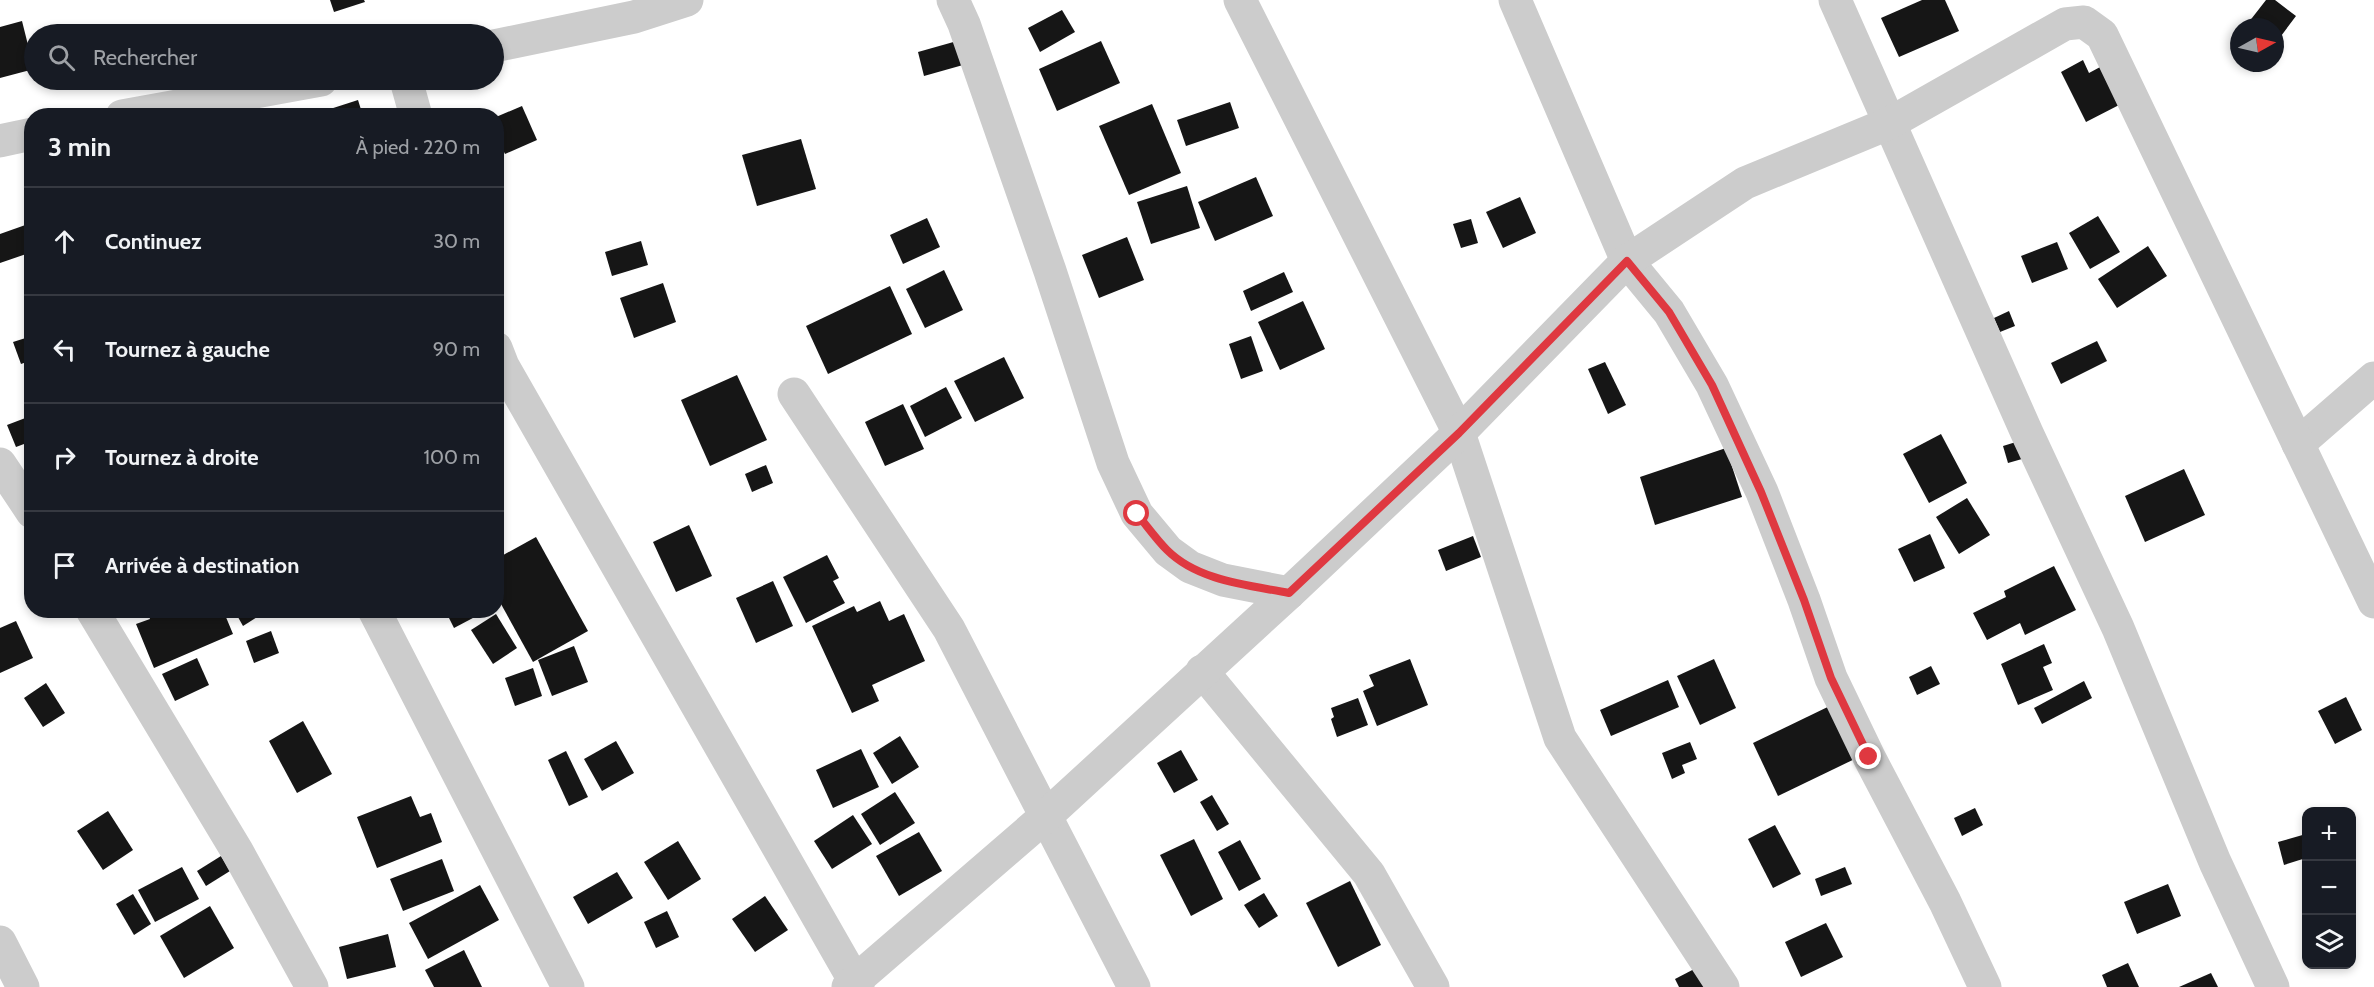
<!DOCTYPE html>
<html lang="fr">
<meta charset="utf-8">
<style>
:root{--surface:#171b24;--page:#242831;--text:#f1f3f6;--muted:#9ea1a6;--line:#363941}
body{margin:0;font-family:Cabin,sans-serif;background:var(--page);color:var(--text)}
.controls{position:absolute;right:18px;bottom:18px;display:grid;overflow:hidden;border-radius:12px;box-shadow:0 3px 9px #0003}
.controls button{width:54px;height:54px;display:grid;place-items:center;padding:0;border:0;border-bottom:2px solid var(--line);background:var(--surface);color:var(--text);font:30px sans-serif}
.compass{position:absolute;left:2230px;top:18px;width:54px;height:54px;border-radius:50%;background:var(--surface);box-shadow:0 3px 9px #0003;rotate:82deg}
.stop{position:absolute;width:18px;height:18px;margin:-14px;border:4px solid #df3840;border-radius:50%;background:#fff}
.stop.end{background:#df3840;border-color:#fff;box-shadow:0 2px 6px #0008}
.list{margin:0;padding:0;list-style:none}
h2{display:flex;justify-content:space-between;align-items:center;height:78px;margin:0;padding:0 24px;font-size:26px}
h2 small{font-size:20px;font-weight:400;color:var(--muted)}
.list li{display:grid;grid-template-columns:39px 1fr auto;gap:18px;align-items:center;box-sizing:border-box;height:108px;padding:0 24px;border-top:2px solid var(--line)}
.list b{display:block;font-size:22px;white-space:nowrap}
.list em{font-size:20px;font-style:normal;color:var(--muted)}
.icon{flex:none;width:33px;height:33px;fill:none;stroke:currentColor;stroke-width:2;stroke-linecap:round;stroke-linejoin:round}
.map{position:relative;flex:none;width:2374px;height:987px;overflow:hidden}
.search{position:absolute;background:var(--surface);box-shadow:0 3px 9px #0003;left:24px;top:24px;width:480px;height:66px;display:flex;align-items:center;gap:15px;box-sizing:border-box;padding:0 21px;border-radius:33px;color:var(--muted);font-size:22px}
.panel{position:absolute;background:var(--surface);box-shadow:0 3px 9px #0003;left:24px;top:108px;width:480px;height:510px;border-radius:24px}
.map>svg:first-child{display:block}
.building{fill:#161616}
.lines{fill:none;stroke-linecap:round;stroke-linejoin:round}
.minor{stroke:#ccc;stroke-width:33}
.route{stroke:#df3840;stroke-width:8}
</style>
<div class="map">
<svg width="2374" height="987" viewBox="0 0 2374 987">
<rect width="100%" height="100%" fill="#fff"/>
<!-- building -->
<g class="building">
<path d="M330,0h34l1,2 -31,10z"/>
<path d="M1922,0h23l14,31 -60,26 -18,-39z"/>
<path d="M2266,0h9l21,16 -21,28v-17h-30z"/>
<path d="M1062,10l13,22 -35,20 -12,-24z"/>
<path d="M22,21l12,48 -34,9v-51z"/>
<path d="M957,41l6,24 -39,11 -6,-24z"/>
<path d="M1101,41l19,42 -63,28 -18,-42z"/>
<path d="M2083,60l6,13 13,-7 19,38 -35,18 -25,-50z"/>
<path d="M358,100l5,16h-38l-1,-5z"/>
<path d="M1230,102l9,26 -53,18 -9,-26z"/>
<path d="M1152,104l29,69 -52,22 -30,-69z"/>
<path d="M522,106l15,34 -32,14 -9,-18v-19z"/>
<path d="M801,139l15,50 -59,17 -15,-51z"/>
<path d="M1256,177l17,39 -58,25 -17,-39z"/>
<path d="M1187,186l13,42 -49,16 -14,-42z"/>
<path d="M1520,197l16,36 -33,15 -17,-36z"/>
<path d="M2098,216l22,36 -30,17 -21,-36z"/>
<path d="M927,218l13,29 -37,17 -13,-29z"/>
<path d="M1471,219l7,24 -17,5 -8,-24z"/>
<path d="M31,223l1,29 -32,11v-29z"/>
<path d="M1127,237l17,43 -45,18 -17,-43z"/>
<path d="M641,241l7,24 -36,11 -7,-24z"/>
<path d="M2057,242l11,27 -36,14 -11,-27z"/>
<path d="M2148,246l19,30 -50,32 -19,-29z"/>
<path d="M944,270l19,40 -38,18 -19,-39z"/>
<path d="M1284,272l9,20 -42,19 -8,-20z"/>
<path d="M663,283l13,39 -42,16 -14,-40z"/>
<path d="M890,286l22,48 -84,40 -22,-48z"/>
<path d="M1303,301l22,48 -45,21 -22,-48z"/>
<path d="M2009,311l6,15 -15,6 -6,-14z"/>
<path d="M32,336v24l-11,4 -8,-22z"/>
<path d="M1251,336l12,35 -22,8 -12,-35z"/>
<path d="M2097,341l10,20 -46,23 -10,-21z"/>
<path d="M1004,357l20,41 -49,24 -21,-41z"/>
<path d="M1605,362l21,43 -18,9 -20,-45z"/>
<path d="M737,375l30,65 -57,26 -29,-66z"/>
<path d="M946,387l16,31 -37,19 -15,-31z"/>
<path d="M903,404l21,45 -39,17 -20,-44z"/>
<path d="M28,417l4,9v15l-16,6 -9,-22z"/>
<path d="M1941,434l26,49 -38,20 -26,-49z"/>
<path d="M2016,442l6,17 -14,4 -5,-17z"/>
<path d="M1726,448l16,49 -87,28 -15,-48z"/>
<path d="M766,465l7,18 -21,9 -7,-18z"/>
<path d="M2184,469l21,46 -60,27 -20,-46z"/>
<path d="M1967,498l23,37 -31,19 -23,-37z"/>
<path d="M689,525l23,51 -36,16 -23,-50z"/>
<path d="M1930,534l15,34 -31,14 -16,-33z"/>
<path d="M1473,536l8,21 -35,14 -8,-21z"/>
<path d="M536,537l52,94 -55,31 -37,-67v-36z"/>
<path d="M827,555l12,23 -6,3 12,22 -39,20 -23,-46z"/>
<path d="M2054,566l22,44 -51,25 -5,-12 -33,17 -14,-27 33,-16 -2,-6z"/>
<path d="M773,581l20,45 -37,17 -20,-45z"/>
<path d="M880,601l9,20 15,-7 21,47 -53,24 7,16 -27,12 -40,-87 42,-20 3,6z"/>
<path d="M147,610h76l10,24 -79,34 -18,-44 14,-5z"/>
<path d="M234,610h34l-25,16z"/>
<path d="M445,610h43l-34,18z"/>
<path d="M496,614l21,34 -24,16 -22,-34z"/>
<path d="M16,621l17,37 -33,15v-45z"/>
<path d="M271,631l8,22 -25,10 -8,-22z"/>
<path d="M2044,644l8,19 -9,4 10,23 -35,15 -17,-41z"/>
<path d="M574,646l14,36 -36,14 -14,-36z"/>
<path d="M197,658l12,27 -34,16 -13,-27z"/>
<path d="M1410,659l18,46 -51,21 -14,-35 11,-5 -5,-11z"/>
<path d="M1714,659l22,49 -36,17 -23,-49z"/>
<path d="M1931,666l9,18 -23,11 -8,-18z"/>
<path d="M533,668l9,28 -27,10 -10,-28z"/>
<path d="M1668,680l11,27 -68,29 -11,-26z"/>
<path d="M2084,681l8,17 -50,26 -8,-16z"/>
<path d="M46,683l19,30 -22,14 -19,-29z"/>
<path d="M2346,697l16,33 -27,14 -17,-33z"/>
<path d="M1358,698l10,27 -31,12 -6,-18 3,-2 -3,-9z"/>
<path d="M1838,702l25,53 -85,41 -25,-53z"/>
<path d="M303,721l29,53 -35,19 -28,-52z"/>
<path d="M900,736l19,31 -27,17 -19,-31z"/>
<path d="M616,741l18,32 -32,18 -18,-32z"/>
<path d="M1690,742l7,17 -15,6 3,8 -13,6 -10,-26z"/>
<path d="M861,749l18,38 -46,21 -17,-38z"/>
<path d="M1181,750l17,30 -24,13 -17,-30z"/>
<path d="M566,751l22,46 -19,9 -21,-46z"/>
<path d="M895,792l20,31 -35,22 -19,-31z"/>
<path d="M1212,795l17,29 -12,7 -17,-29z"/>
<path d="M411,796l9,21 11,-4 11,29 -65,26 -20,-51z"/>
<path d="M1975,808l8,17 -21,11 -8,-18z"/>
<path d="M108,811l25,39 -30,20 -26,-39z"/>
<path d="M853,815l19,29 -40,25 -18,-28z"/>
<path d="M1775,825l26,49 -28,14 -25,-49z"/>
<path d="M919,832l23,39 -43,25 -23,-40z"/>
<path d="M2306,834v24l-22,7 -6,-23z"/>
<path d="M1194,839l29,60 -32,17 -31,-61z"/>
<path d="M1240,840l21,39 -22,12 -21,-39z"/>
<path d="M678,841l23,38 -33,21 -24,-38z"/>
<path d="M221,856l9,15 -24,15 -9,-15z"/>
<path d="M442,859l12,32 -51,20 -13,-32z"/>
<path d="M182,867l17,32 -44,23 -17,-32z"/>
<path d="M1845,867l7,17 -31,12 -6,-17z"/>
<path d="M617,872l16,26 -45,26 -15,-27z"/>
<path d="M1350,881l31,64 -43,22 -32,-64z"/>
<path d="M2168,884l13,32 -44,18 -13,-32z"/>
<path d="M480,885l19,35 -71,39 -19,-36z"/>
<path d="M1264,893l14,23 -19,12 -15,-23z"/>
<path d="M133,894l18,30 -17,11 -18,-31z"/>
<path d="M765,896l23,34 -33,22 -23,-33z"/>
<path d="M210,906l24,42 -50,30 -24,-42z"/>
<path d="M667,911l12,26 -23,11 -12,-26z"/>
<path d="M1826,923l17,34 -42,20 -16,-35z"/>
<path d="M388,934l8,33 -49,12 -8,-32z"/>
<path d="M464,950l18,37h-48l-9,-17z"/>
<path d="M2128,963l11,24h-32l-5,-12z"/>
<path d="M1700,966l10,21h-31l-4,-8z"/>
<path d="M2211,973l7,14h-39z"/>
</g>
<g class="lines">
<!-- minor -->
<g class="minor">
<path d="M953,0l11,24 86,247 63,192 24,51 31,37 22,16 33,13 66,13"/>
<path d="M1240,0l219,433 101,305 163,249"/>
<path d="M1515,0l112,261 42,51 43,73 50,107 42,108 27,78 38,79 76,145 40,85"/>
<path d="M1835,0l192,433 91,195 97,234 58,125"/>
<path d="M494,46l140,-29 53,-17"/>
<path d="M406,80l10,36"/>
<path d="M122,116l199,-36"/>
<path d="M0,141l32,-7"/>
<path d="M496,348l7,18 355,621"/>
<path d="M794,394l155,235 185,358"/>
<path d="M2298,444l76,-66"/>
<path d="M0,464l32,48"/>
<path d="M92,610l145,241 75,136"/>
<path d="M374,610l194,377"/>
<path d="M1202,671l167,203 64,113"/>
<path d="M0,942l23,45"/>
<path d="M848,987l198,-171 243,-223 170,-160 168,-172 118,-78 145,-60 175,-99 19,-2 18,13 272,567"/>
</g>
</g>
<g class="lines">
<!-- route -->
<path class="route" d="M1137,514c10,12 19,25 30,36 31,31 81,35 122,43l170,-160 168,-172 42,51 43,73 49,107 43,108 27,78 38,79"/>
</g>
</svg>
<div class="controls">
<button>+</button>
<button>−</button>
<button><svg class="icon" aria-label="layers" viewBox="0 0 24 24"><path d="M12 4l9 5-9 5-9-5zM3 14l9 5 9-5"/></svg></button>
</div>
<svg class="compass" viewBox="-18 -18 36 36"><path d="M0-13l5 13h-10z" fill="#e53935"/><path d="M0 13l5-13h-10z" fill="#9ea1a6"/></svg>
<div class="stop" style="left:1137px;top:514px"></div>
<div class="stop end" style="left:1869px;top:757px"></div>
<div class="search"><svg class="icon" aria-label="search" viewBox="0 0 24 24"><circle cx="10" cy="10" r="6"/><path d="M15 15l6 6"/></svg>Rechercher</div>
<section class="panel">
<h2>3 min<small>À pied · 220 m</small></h2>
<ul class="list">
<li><svg class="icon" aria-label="ahead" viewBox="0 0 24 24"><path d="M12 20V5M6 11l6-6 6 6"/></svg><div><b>Continuez</b></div><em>30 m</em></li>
<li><svg class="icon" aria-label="left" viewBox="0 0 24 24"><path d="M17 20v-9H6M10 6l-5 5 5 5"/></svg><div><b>Tournez à gauche</b></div><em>90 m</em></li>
<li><svg class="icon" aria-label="right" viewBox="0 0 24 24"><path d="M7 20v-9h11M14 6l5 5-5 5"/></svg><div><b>Tournez à droite</b></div><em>100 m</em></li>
<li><svg class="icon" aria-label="arrive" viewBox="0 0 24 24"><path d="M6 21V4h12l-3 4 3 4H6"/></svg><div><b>Arrivée à destination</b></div></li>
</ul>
</section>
</div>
